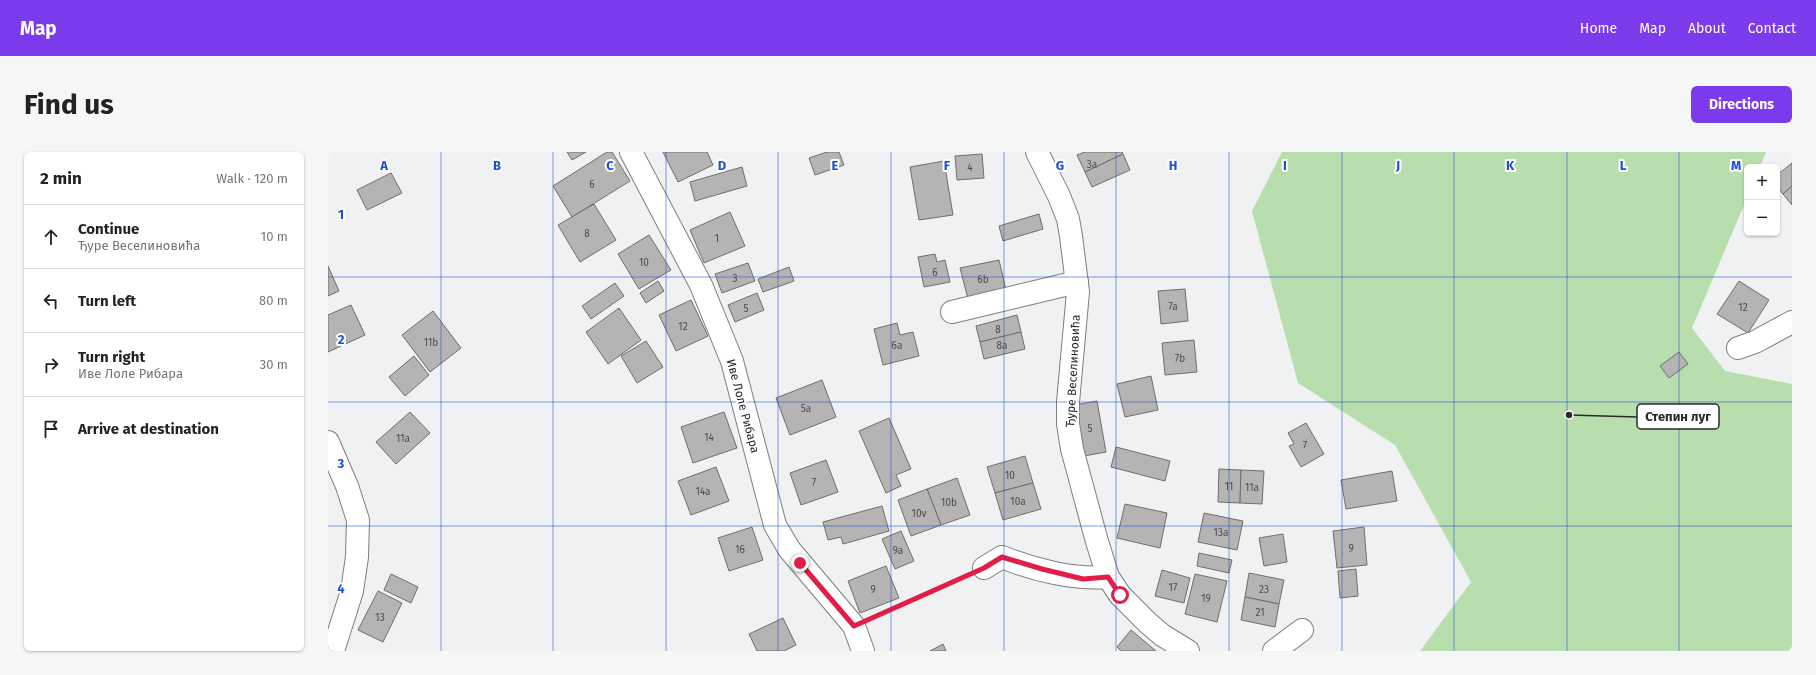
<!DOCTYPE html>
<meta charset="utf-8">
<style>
:root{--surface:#fff;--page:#f6f6f6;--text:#222;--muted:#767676;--line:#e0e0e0;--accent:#7c3aed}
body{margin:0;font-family:"Fira Sans",sans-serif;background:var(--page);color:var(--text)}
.controls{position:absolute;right:12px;top:12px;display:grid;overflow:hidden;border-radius:6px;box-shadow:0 1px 3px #0004}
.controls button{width:36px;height:36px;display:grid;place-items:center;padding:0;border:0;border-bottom:1px solid var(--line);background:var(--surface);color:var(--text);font:20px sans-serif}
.stop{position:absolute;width:12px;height:12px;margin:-9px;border:3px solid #e11d48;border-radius:50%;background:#fff}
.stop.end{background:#e11d48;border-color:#fff;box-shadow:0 1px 4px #0008}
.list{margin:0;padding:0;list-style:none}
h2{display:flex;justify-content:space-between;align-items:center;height:52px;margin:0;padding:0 16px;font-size:17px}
h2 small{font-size:13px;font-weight:400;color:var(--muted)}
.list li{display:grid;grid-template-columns:26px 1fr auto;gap:12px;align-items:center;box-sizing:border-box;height:64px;padding:0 16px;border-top:1px solid var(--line)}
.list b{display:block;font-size:15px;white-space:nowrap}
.list p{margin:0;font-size:13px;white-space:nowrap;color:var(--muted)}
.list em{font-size:13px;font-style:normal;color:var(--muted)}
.icon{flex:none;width:22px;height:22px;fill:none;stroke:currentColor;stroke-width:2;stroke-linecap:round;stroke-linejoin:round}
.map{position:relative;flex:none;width:1464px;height:499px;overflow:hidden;border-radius:6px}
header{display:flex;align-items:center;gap:24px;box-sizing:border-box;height:56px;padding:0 20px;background:var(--accent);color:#fff}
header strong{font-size:19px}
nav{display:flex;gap:22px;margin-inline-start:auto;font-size:14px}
.intro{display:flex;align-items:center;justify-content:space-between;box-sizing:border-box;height:96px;padding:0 24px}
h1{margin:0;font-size:28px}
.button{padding:10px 18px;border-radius:6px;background:var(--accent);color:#fff;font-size:14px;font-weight:700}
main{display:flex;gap:24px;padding:0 24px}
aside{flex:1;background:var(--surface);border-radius:6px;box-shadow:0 1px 3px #0004}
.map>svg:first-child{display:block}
.green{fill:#b8deae}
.building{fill:#b5b4b3;stroke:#6f6e6d}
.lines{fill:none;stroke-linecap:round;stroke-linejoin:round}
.minor-casing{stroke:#7d7e7f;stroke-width:24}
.path{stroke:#b4b4b5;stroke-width:2.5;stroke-dasharray:4 2;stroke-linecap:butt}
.minor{stroke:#fff;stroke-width:22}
.route{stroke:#e11d48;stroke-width:5}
.grid{fill:none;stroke:#1d4ed8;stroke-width:1;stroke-opacity:0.55}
.labels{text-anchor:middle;stroke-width:4;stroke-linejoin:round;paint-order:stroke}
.number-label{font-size:10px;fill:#4c4c4c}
.street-label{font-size:12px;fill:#292929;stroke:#fdfeff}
.grid-label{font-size:13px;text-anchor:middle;font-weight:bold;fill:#1d4ed8;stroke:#fdfeff;stroke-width:4;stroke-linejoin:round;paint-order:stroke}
.leader{fill:none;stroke:#292929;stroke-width:1.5}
.callout-dot{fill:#292929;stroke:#fdfeff;stroke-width:1.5}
.callout{fill:#fdfeff;stroke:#292929;stroke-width:1.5}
.callout-label{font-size:13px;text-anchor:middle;font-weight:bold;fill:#292929}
</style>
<header>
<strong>Map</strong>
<nav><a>Home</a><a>Map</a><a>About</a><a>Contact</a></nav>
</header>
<div class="intro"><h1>Find us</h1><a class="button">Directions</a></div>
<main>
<aside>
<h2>2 min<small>Walk · 120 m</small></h2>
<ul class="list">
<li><svg class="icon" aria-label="ahead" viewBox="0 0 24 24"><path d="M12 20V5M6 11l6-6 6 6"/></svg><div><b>Continue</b><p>Ђуре Веселиновића</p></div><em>10 m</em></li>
<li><svg class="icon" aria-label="left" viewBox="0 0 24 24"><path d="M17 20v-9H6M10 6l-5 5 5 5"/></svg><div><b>Turn left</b></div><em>80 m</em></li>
<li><svg class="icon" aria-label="right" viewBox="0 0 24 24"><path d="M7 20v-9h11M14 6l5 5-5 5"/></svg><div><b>Turn right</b><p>Иве Лоле Рибара</p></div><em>30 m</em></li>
<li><svg class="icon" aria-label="arrive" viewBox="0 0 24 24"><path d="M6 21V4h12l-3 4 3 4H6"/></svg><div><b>Arrive at destination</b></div></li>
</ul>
</aside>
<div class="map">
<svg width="1464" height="499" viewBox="0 0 1464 499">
<rect width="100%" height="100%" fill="#f0f1f2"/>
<!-- green -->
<path class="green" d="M954,0h484l-6,15h-13v31l-55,130 33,43 67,13v267h-372l51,-69 -76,-137 -97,-62 -46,-172z"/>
<!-- building -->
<g class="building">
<path d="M239,0h19l-14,8z"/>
<path d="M279,0h5l18,29 -58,36 -19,-31z"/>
<path d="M335,0h44l6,13 -35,17z"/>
<path d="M499,0h12l5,13 -29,10 -6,-17z"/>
<path d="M757,0h37l1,2 -38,18 -8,-17z"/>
<path d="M654,2l2,24 -27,2 -2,-24z"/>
<path d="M795,2l7,16 -38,17 -7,-15z"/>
<path d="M616,9l9,54 -34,5 -9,-53z"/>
<path d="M1464,11v23l-9,8 -6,-8v-11z"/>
<path d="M414,15l5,19 -52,15 -5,-19z"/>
<path d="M63,21l11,20 -35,17 -10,-20z"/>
<path d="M1464,34v19l-9,-11z"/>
<path d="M266,52l22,36 -36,22 -22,-37z"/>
<path d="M402,60l15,34 -41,17 -14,-33z"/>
<path d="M711,62l4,15 -40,12 -4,-15z"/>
<path d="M321,83l22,35 -32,19 -21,-35z"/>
<path d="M607,102l2,8 8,-2 5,22 -26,5 -6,-30z"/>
<path d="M671,108l7,30 -38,9 -8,-31z"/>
<path d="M420,111l7,18 -33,12 -7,-19z"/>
<path d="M0,114l11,25 -11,5z"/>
<path d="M461,115l5,14 -31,11 -5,-13z"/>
<path d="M330,129l6,10 -18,12 -6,-10z"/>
<path d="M1411,129l30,19 -21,33 -31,-19z"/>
<path d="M287,131l9,13 -33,23 -9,-13z"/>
<path d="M857,137l3,32 -27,3 -3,-33z"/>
<path d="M429,141l7,17 -29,12 -7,-17z"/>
<path d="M363,148l17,36 -32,15 -17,-36z"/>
<path d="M23,153l14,30 -37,17v-37z"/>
<path d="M291,156l22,32 -33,24 -22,-32z"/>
<path d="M105,159l28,37 -31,24 -28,-37z"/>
<path d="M689,163l4,17 -41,10 -4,-16z"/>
<path d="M569,171l3,12 13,-3 6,24 -36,9 -9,-36z"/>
<path d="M693,180l4,17 -41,10 -4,-17z"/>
<path d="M866,188l3,32 -32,3 -3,-32z"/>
<path d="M318,189l17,26 -26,16 -16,-27z"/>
<path d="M1351,200l9,12 -19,14 -9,-12z"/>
<path d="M86,204l15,19 -24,21 -16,-19z"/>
<path d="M823,224l7,34 -33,7 -8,-33z"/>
<path d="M494,228l14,37 -46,18 -14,-37z"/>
<path d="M769,249l9,51 -22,4 -9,-51z"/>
<path d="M82,260l20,21 -34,31 -20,-22z"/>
<path d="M396,260l13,36 -44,15 -12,-36z"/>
<path d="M561,266l22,51 -15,6 5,11 -15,7 -27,-62z"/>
<path d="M978,271l18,31 -23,13 -12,-21 5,-2 -6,-11z"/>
<path d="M788,295l54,14 -5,20 -54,-14z"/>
<path d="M697,304l8,27 -38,10 -8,-26z"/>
<path d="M498,308l12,32 -37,13 -11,-32z"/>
<path d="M388,315l13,34 -38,14 -13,-34z"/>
<path d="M891,317l22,1 -1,33 -22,-1z"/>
<path d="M913,318l23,1 -2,33 -22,-1z"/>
<path d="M1064,319l5,30 -51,8 -5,-29z"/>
<path d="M629,326l13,37 -29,10 -14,-36z"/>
<path d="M705,331l8,26 -38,11 -8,-27z"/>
<path d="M599,337l14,36 -30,11 -13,-36z"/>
<path d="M797,352l42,9 -7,35 -43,-10z"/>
<path d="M554,354l7,25 -46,13 -2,-7 -13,3 -5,-18z"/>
<path d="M876,361l39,8 -6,29 -39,-8z"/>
<path d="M424,375l11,33 -34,11 -11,-33z"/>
<path d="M1036,375l3,38 -30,3 -4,-37z"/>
<path d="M573,379l13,30 -19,8 -13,-30z"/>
<path d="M955,382l4,28 -23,4 -5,-28z"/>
<path d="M871,401l33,7 -3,13 -32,-7z"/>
<path d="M558,414l13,32 -39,15 -12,-32z"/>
<path d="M1028,417l2,27 -18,2 -2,-27z"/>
<path d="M834,418l28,8 -6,25 -29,-7z"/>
<path d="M921,421l35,7 -5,24 -34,-7z"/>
<path d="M63,422l27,13 -7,16 -27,-13z"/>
<path d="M867,422l32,7 -10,41 -32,-8z"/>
<path d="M50,439l24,12 -19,39 -25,-12z"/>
<path d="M917,445l34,7 -4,23 -34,-7z"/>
<path d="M455,466l13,27 -12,6h-27l-8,-17z"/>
<path d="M803,478l25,21h-35l-4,-4z"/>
<path d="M615,492l3,7h-16z"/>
</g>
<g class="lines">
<defs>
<g id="minor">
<path d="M303,0l70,133 31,76 43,164 14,24 65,77 9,25"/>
<path d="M709,0l22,44 9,23 3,17 7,56 -10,110v22l4,25 24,89 12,39 12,18 28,28 14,12 26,16"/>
<path d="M624,160l125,-30"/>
<path d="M1410,196l17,-6 37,-20"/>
<path d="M0,290l19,44 11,34 -1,37 -5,34 -19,60"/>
<path d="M656,416l18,-11c32,13 72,23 106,20"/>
<path d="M946,499l28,-21"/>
</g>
</defs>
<!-- minor casing -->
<use href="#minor" class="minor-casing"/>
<!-- path -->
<path class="path" d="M545,466l92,-42"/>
<!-- minor -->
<use href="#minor" class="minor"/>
</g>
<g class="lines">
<!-- route -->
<path class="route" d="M472,411l54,63 130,-58 18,-11 40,12 41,10 25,-2 12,18"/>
</g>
<!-- grid -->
<path class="grid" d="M113,0v499M225,0v499M338,0v499M450,0v499M563,0v499M676,0v499M788,0v499M901,0v499M1014,0v499M1126,0v499M1239,0v499M1351,0v499M0,125h1464M0,250h1464M0,374h1464"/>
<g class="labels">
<!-- number labels -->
<g class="number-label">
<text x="764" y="16">3a</text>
<text x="642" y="19">4</text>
<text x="264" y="36">6</text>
<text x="259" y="85">8</text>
<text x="389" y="90">1</text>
<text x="316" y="114">10</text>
<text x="607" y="124">6</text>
<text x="407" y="130">3</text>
<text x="655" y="131">6b</text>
<text x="845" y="158">7a</text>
<text x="1415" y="159">12</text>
<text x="418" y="160">5</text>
<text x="355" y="178">12</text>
<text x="670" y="181">8</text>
<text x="103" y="194">11b</text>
<text x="569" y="197">6a</text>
<text x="674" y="197">8a</text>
<text x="852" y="210">7b</text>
<text x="478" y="260">5a</text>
<text x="762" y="280">5</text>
<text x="381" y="289">14</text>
<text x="75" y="290">11a</text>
<text x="977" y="297">7</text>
<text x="682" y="327">10</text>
<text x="486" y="334">7</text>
<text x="901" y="338">11</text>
<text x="924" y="339">11a</text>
<text x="375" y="343">14a</text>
<text x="690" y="353">10a</text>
<text x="621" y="354">10b</text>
<text x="591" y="365">10v</text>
<text x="893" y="384">13a</text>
<text x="1023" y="400">9</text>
<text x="412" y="401">16</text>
<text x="570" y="402">9a</text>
<text x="845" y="439">17</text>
<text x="545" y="441">9</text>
<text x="936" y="441">23</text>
<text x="878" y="450">19</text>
<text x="932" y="464">21</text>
<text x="52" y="469">13</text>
</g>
<!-- street labels -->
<g class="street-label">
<text transform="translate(745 219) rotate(-87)" y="4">Ђуре Веселиновића</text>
<text transform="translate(415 254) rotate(75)" y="4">Иве Лоле Рибара</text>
</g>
</g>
<g class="grid-label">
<text x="56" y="18">A</text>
<text x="169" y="18">B</text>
<text x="282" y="18">C</text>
<text x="394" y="18">D</text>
<text x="507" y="18">E</text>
<text x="619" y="18">F</text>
<text x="732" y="18">G</text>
<text x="845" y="18">H</text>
<text x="957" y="18">I</text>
<text x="1070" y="18">J</text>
<text x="1182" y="18">K</text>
<text x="1295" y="18">L</text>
<text x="1408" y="18">M</text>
<text x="13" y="67">1</text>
<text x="13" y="192">2</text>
<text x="13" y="316">3</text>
<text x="13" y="441">4</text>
</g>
<!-- callouts -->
<path class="leader" d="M1241 263L1309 265"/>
<circle class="callout-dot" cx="1241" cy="263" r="4"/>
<rect class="callout" x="1309" y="252" width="82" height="25" rx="4"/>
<g class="callout-label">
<text x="1350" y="269">Степин луг</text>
</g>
</svg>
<div class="controls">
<button>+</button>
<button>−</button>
</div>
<div class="stop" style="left:792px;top:443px"></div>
<div class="stop end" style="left:472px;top:411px"></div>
</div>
</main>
